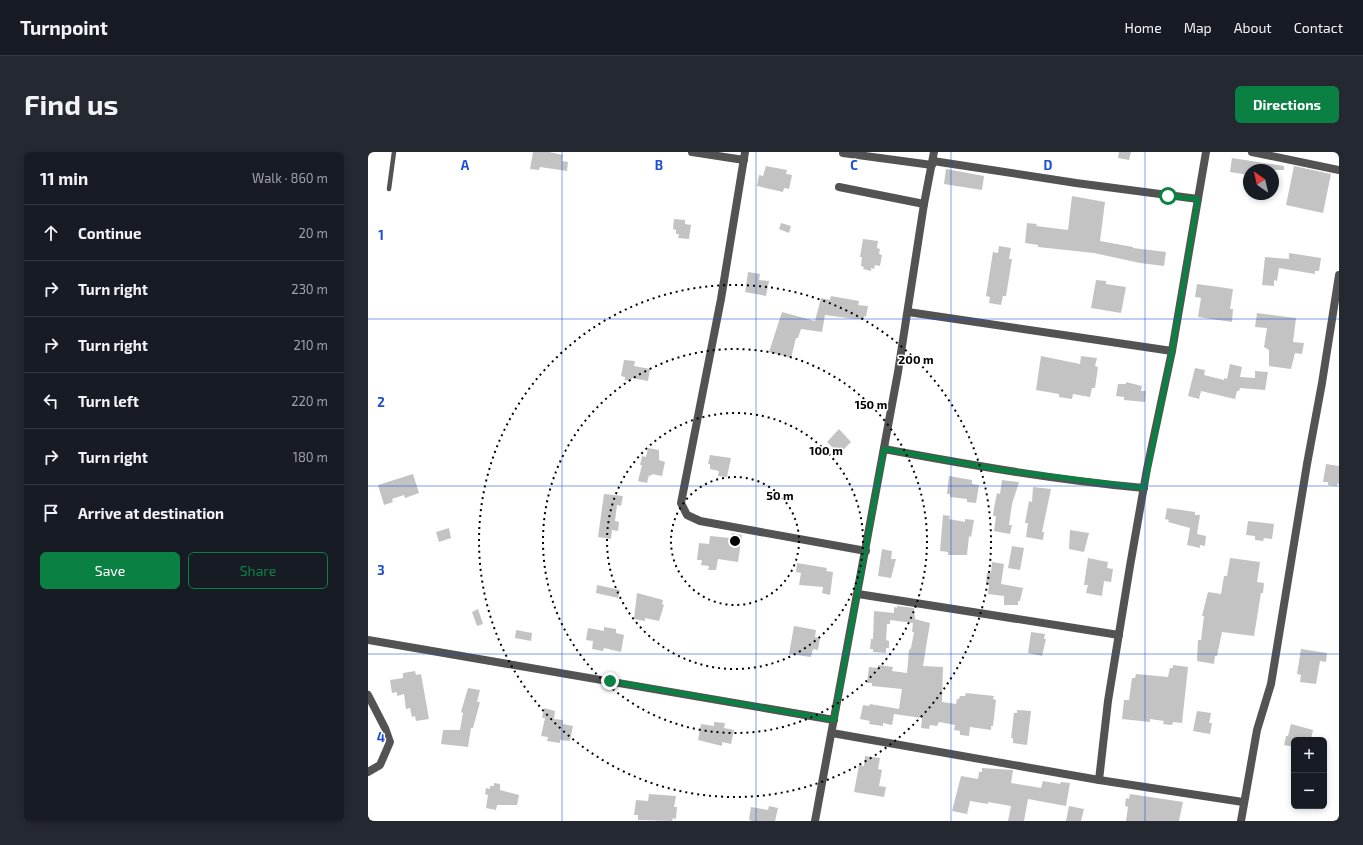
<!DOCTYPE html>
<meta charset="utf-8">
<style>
:root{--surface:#171b24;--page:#242831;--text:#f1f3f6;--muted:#9ea1a6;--line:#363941;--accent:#0b8043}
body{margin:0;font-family:"Exo 2",sans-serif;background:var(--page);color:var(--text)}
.controls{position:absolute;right:12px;bottom:12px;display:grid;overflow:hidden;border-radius:6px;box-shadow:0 2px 6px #0003}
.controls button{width:36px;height:36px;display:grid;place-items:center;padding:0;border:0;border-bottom:1px solid var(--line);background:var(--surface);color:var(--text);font:20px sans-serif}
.compass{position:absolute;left:875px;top:12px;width:36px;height:36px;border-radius:50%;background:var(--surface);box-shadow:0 2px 6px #0003;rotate:326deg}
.stop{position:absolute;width:12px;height:12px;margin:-9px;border:3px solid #0b8043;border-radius:50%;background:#fff}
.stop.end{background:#0b8043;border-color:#fff;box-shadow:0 1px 4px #0008}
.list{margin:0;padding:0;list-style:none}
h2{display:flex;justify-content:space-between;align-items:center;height:52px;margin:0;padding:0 16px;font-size:17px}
h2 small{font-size:13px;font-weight:400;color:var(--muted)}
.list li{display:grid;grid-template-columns:26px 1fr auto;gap:12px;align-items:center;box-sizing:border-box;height:56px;padding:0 16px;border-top:1px solid var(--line)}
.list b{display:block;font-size:15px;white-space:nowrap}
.list em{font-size:13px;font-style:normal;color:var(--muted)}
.actions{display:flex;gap:8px;padding:12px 16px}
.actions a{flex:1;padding:9px 0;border:1px solid var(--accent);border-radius:6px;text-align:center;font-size:14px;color:var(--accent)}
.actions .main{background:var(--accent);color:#fff}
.icon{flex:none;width:22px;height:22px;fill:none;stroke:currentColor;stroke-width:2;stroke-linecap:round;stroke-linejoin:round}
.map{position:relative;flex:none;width:971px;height:669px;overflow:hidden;border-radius:6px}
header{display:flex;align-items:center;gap:24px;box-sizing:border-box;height:56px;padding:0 20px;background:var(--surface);border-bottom:1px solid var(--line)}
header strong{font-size:19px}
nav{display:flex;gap:22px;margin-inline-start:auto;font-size:14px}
.intro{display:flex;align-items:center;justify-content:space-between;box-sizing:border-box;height:96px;padding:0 24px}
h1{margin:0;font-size:28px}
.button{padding:10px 18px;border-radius:6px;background:var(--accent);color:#fff;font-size:14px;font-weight:700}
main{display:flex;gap:24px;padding:0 24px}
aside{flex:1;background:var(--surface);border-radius:6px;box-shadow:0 2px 6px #0003}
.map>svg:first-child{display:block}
.building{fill:#c3c3c3}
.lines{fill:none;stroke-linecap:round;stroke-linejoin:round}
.lane{stroke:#535353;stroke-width:4.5}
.street{stroke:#535353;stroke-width:8}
.route{stroke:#0b8043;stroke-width:5}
.grid{fill:none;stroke:#1d4ed8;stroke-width:1;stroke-opacity:0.55}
.ring{fill:none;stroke:#000;stroke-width:2;stroke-dasharray:2 4}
.grid-label{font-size:13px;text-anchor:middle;font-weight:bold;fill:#1d4ed8;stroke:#fff;stroke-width:3;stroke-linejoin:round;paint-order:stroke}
.centre{fill:#000;stroke:#fff;stroke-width:2}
.ring-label{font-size:12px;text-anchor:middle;font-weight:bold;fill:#000;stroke:#fff;stroke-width:3;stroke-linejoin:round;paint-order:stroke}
</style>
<header>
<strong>Turnpoint</strong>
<nav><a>Home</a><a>Map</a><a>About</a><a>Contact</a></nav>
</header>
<div class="intro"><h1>Find us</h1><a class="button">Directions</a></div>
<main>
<aside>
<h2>11 min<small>Walk · 860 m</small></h2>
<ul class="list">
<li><svg class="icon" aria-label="ahead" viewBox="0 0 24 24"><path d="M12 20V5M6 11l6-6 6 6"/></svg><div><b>Continue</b></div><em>20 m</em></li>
<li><svg class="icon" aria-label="right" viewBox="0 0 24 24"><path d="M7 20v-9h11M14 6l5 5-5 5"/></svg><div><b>Turn right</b></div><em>230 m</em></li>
<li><svg class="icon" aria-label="right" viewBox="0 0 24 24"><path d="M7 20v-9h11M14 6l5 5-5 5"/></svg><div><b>Turn right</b></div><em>210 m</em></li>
<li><svg class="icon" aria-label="left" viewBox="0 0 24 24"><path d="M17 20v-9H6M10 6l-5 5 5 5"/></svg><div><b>Turn left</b></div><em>220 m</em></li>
<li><svg class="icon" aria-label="right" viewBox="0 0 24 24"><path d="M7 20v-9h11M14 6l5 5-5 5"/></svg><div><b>Turn right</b></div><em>180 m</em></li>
<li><svg class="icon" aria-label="arrive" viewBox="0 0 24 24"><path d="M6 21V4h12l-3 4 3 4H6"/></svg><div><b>Arrive at destination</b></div></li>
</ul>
<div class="actions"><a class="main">Save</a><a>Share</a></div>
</aside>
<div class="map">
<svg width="971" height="669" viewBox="0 0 971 669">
<rect width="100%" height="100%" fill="#fff"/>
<!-- building -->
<g class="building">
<path d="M165,0h16l14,3 -1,6 6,1 -1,9 -27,-4 -1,3 -9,-1z"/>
<path d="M751,0h12l-2,8 -11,-2z"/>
<path d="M864,6l52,8v4h-35v5l-19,-3z"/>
<path d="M398,14l21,4 -1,4 6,1 -3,14 -5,-1 -1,4 -26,-6 2,-11 4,1z"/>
<path d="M926,14l37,8 -8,39 -37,-8z"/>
<path d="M578,17l38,7 -2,14 -38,-6z"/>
<path d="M704,44l33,6 -5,39 33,6v1l33,4 -2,14 -24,-3 -46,-10 -56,-6v-2l-13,-2 2,-20 10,1 -1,2 32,4z"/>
<path d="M306,67l11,1v4l6,1 -2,14 -11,-1 1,-4h-3v-4l-3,-1z"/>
<path d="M413,71l10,3 -2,7 -10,-4z"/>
<path d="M495,87l15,2 -1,7 3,1 -1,5 3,1 -2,11 -5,-1 -1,4 -3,-1v3l-8,-2 1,-2 -3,-1 1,-9h-2z"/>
<path d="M631,94l12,2 -2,11h3l-6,37h-3l-2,9 -12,-2 1,-6 -4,-1 7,-44 5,1z"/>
<path d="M921,101l32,5 -2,13h-4v3l-36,-6 -2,13 -3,-1v6l-12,-1 3,-28 24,2z"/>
<path d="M380,120l12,2 -1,6 10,1 -3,15 -21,-4z"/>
<path d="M728,128l10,1v3l20,3 -5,26 -30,-5z"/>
<path d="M829,132l36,5 -3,20h3l-1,13 -34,-5 3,-19 -6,-1z"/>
<path d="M463,144l28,5 -1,4 10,1 -2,11 -2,-1v3h-9l-30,-4 -3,17 -21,-3 -3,9h-2l-5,20 -22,-6 13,-40 33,9 6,-23 9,2z"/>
<path d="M889,161l39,5 -3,24 11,1 -2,11 -7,-1 -4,16 -22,-3v-16l-5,-3 3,-19 -12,-1z"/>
<path d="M673,204l39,8 1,-8 16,2 -2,8 3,1 -3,21h-3l-2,9 -17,-3 -1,5 -13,-2v-3l-23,-4z"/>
<path d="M256,208l11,1 -1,5 16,3 -2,12 -16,-3 -1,3 -6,-1v-3l-4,-1z"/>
<path d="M862,212l12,3 -2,10 15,1v-7l13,1 -3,18 -25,-2 -1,3h-2l-2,8 -34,-8 -2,8 -11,-3 7,-28 10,2 -1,5 20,5v-2l3,1z"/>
<path d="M758,230l16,4 -1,5h5l-1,11 -21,-2v-3l-8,-1 2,-12h8z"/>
<path d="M471,277l12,13 -12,12 -12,-12z"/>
<path d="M280,296l11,2v10l6,2 -3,14 -10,-2 -1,2 -2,-1 -2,8 -9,-2 4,-16h-2l2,-9 4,1z"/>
<path d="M342,303l21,3 -4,19 -9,-1 1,-5 -9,-2v-5h-2z"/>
<path d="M958,312l13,2v18h-2v2l-9,-1v-3h-5z"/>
<path d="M45,322l6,19 -14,5 -1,-3 -12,4 1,3 -9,3 -6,-20z"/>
<path d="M581,324l23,4v4l7,1 -3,18 -9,-1v-3l-17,-2v-3h-3z"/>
<path d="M634,328l17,2 -7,22 -3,21h3l-2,9 -16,-3 2,-15h-3l1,-8 3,-15 3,1z"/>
<path d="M665,335l18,2 -9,43h2l-1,8 -17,-3 2,-14h-3l4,-22 3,1z"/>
<path d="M236,342l19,2 -2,10 -4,-1 -2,16 4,1 -1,9 -6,-1 -1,9 -13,-2z"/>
<path d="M799,356l28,4v3h5l-3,19 9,2 -1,10 -5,-1v3l-13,-3 3,-17 -22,-6 1,-2 -4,-1z"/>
<path d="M575,363l7,1 -1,3 16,3v-3l9,1 -3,17 -2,-1 -2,19h-19v-3l-8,-1z"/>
<path d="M880,369l26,3 -2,15 -8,-1 -1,3 -8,-1v-4l-9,-1z"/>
<path d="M81,376l2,10 -12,4 -3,-10z"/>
<path d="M702,378l19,3 -5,19 -15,-3z"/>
<path d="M364,381l10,2 -4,27 -20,-3 -2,11h-8l1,-4 -8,-1 1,-5h-5l2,-17 10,1 1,-8 21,2z"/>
<path d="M644,394l12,2 -4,22 -12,-2z"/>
<path d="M514,397l10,2 -1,8h5l-5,19 -13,-2z"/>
<path d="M720,406l20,4 -1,6 6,1 -2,13 -7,-1 -2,15 -16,-3 2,-8h-4z"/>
<path d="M862,406l30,4 -3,20 7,1 -1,10h-2l-7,43 -32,-4 -5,24h-2l-1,8 -17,-3 1,-21h3l3,-24h-2l6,-24 13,2 3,-18h3z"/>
<path d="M624,410l12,2 -3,20 22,4 -3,13h-2v4h-14v-9l-16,-2 1,-10h-3l1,-11h4z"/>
<path d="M429,411l30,5 -1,3 7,1 -3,23 -8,-2 1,-6 -24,-2 2,-12 -5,-1z"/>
<path d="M229,433l23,5 -2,8 -22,-5z"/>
<path d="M269,441l26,7 -1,4 2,1 -5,16 -14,-3v3l-11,-2z"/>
<path d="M529,454l17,2 1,11 15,4 -7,43 20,1 -1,35 14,2 1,-5h2l1,-3h5l1,-3 28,3 -1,3 3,1 -3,26h-2v4l-21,-3 -1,9 -9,-1v-4l-6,-1 1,-5 -16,-3 -2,4 -7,-1 -1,4 -8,-1 1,-10 -28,-4 -2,11 -9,-2v3l-14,-2 1,-3 -10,-2 3,-14 6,1 1,-2 29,5 3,-20 -30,-3v-3h-5l2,-16 9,1v-3l15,2 -1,4 15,2 2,-23 2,-2 3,-16h-2l1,-9 -23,-3v4h-3l-1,16 3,1v7h-3v5l-13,-1v-3h-3l1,-10h2l1,-28 20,2v-6l3,1z"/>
<path d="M110,457l5,15 -6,2 -5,-14z"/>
<path d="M426,474l22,4 -1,7 5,1 -2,12 -5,-1 -2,8 -22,-3z"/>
<path d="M236,475l12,2v4l8,2 -3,17 -17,-4 -1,3 -11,-2 1,-8 -7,-1 2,-12 16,3z"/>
<path d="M148,478l16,3 -1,8 -16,-3z"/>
<path d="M663,480l14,2 -1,5h2l-4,17 -14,-3z"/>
<path d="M933,497l26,4 -1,9 -6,-1 -4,23 -16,-2 1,-7 -4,-1z"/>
<path d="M805,513l15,2 -6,56 -9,-1 -1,3 -9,-1 1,-3 -14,-2v3l-28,-3 2,-19h5l3,-22h3l1,-4 32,3 2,-9h3z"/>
<path d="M47,519l1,4 5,-1 8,45 -13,2 -1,-5 -3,1 -2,-9 -4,1 -2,-15 -7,2v-4l-5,1 -2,-13 13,-2v-5z"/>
<path d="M100,536l12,2 -3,12h3l-7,26h-2l-3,19 -27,-3 2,-14h17l3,-17 -2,-1z"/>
<path d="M176,556l11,3 -1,8 9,1v4l10,2 -3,15 -10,-1v3l-13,-2 1,-4 -7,-1 4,-18h-3z"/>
<path d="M649,558l14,1 -4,34 -14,-2v-5h-2l3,-25h3z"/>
<path d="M829,559l14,2 -2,10h3l-2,11 -17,-3z"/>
<path d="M346,570l11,1 -1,5 10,2 -3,14 -9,-2v4l-24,-6 3,-16 13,2z"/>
<path d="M923,572l22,6 -2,9 -17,1v7l-10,-2 2,-9h2z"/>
<path d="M497,604l15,2 -2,11 4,1 -3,16 7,1 -2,10 -30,-5 5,-27 5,1z"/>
<path d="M614,616l31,2 -2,13 30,5 2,-7 17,3 1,-2 9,1 -4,23 -38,-7 -4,22h-16l3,-15 -23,-4v2l-18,-3 -3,13 -15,-3 9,-35 17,3 1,-7h3z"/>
<path d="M126,631l6,1v6l19,5 -2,10h-20l-1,5 -10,-2 2,-13 -3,-1 1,-6 4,1v-3h4z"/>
<path d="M281,642l27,2 -2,11h3l-1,12 -3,-1 -1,3 -34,-1v-5h-4l2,-15 12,1z"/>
<path d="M762,642l53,8 -4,19h-53l2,-14 -3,-1 1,-8 3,1z"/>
<path d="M401,654l9,2 -3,13h-24l-2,-2 2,-12 17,3z"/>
<path d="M701,654l15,3 -3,12h-15z"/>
</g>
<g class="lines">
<!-- lane -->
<path class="lane" d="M21,37l5,-37"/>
<!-- street -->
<g class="street">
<path d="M324,0l52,8"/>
<path d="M377,0l-24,147 -40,204 6,12 13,6 166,30"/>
<path d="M884,0l87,18"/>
<path d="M475,1l89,12"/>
<path d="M565,9l143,22 122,16"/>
<path d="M471,35l85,17"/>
<path d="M540,160l264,39"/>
<path d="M516,297c86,16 172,31 260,39"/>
<path d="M490,442l261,41"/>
<path d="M0,488l466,80"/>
<path d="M0,543l17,33 5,14 -10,23 -12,7"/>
<path d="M464,581l267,47 144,22"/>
<path d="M731,628l9,-79 22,-135 17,-97 25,-118 34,-199"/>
<path d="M447,669l83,-449 26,-168 10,-52"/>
<path d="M873,669l16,-91 14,-46 36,-220 15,-81 17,-108"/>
</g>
</g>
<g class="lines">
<!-- route -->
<path class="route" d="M242,529l224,39 50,-271 118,21 142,18 28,-137 26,-152 -30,-3"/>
</g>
<!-- grid -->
<path class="grid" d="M194,0v669M388,0v669M583,0v669M777,0v669M0,167h971M0,334h971M0,502h971"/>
<!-- distance rings -->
<g class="ring">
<circle cx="367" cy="389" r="64"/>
<circle cx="367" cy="389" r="128"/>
<circle cx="367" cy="389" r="192"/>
<circle cx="367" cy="389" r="256"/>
</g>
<g class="grid-label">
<text x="97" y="18">A</text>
<text x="291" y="18">B</text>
<text x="486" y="18">C</text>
<text x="680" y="18">D</text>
<text x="13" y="88">1</text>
<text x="13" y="255">2</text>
<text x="13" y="423">3</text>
<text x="13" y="590">4</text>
</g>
<circle cx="367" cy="389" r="6" class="centre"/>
<g class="ring-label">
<text x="548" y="212">200 m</text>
<text x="503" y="257">150 m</text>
<text x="458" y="303">100 m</text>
<text x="412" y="348">50 m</text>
</g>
</svg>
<div class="controls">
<button>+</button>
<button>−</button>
</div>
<svg class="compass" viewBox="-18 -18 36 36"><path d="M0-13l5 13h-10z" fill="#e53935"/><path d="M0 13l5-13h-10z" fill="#9ea1a6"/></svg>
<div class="stop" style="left:800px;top:44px"></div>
<div class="stop end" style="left:242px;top:529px"></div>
</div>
</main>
